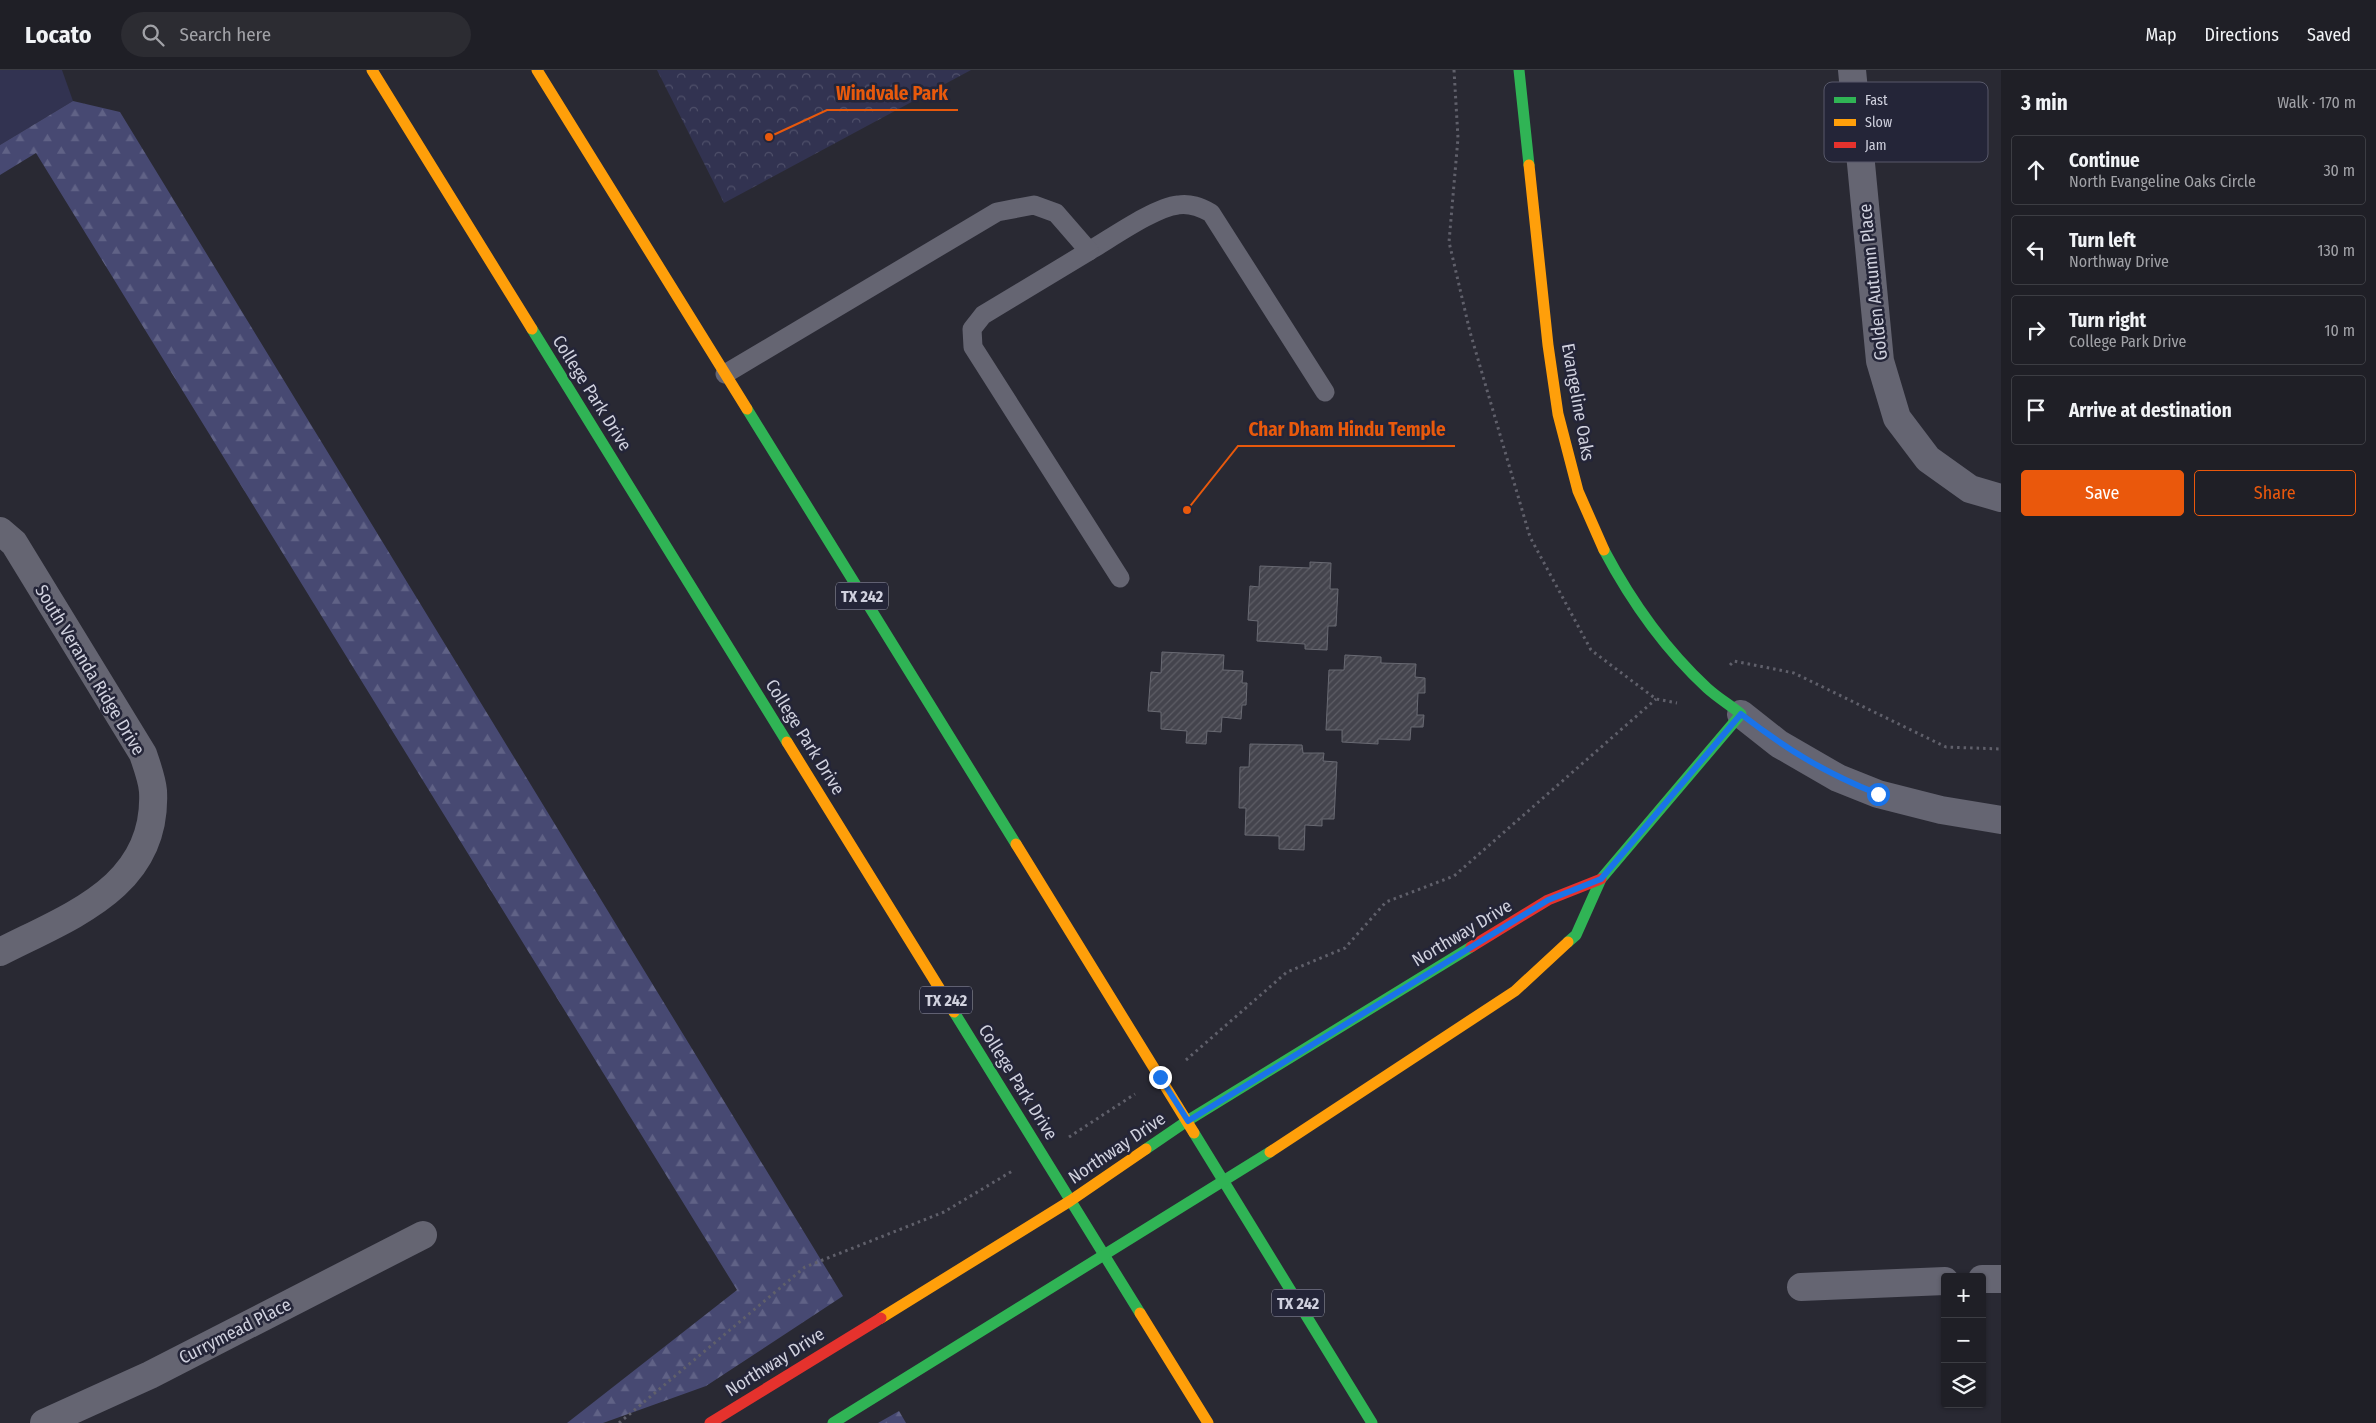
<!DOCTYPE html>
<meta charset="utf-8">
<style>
:root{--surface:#1f1f26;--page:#2c2c32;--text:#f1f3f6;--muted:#a1a2a7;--line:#3c3d43;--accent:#ea580c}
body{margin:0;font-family:"Fira Sans Condensed",sans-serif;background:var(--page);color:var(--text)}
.controls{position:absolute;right:15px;bottom:15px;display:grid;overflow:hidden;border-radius:5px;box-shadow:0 1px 4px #0004}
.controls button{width:45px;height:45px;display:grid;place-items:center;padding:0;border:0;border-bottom:1px solid var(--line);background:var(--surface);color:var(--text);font:25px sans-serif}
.stop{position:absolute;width:15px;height:15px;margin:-11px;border:4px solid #1a73e8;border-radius:50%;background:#fff}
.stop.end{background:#1a73e8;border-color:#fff;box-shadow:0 1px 5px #0008}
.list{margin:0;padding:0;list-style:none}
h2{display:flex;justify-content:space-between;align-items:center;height:65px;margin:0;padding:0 20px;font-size:21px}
h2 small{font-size:16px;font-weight:400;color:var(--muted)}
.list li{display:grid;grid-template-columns:32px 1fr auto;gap:15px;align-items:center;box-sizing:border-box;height:70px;margin:0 10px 10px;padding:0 10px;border:1px solid var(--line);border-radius:5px}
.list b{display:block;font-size:19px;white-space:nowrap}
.list p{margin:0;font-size:16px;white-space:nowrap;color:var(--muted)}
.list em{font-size:16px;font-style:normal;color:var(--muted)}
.actions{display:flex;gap:10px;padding:15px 20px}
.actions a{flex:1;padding:11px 0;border:1px solid var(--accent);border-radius:5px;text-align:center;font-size:18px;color:var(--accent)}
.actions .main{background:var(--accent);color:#fff}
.icon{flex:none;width:28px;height:28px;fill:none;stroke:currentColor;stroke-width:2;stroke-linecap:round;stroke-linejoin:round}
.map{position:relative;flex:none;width:2001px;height:1353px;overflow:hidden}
header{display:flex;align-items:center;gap:30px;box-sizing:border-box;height:70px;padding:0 25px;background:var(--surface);border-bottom:1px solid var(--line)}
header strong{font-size:24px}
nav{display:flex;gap:28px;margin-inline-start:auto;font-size:18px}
.search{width:350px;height:45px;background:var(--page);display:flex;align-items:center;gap:12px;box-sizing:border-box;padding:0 18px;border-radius:28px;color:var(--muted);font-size:19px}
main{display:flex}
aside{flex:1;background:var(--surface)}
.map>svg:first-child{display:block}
.grass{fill:#323351}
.forest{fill:url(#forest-firs)}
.park{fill:url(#park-crowns)}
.building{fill:url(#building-hatch);stroke:#696a73}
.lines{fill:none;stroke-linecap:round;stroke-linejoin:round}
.path{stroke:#60606b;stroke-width:3;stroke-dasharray:2.5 4;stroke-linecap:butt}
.lane{stroke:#656572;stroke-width:19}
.street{stroke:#656572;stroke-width:28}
.fast{stroke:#30b455;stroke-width:11}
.slow{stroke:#ff9f0a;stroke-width:11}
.jam{stroke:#e5322d;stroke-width:11}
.route{stroke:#1a73e8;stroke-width:6}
.labels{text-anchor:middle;stroke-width:5;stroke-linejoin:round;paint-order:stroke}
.shield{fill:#242538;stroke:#9c9dac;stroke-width:1}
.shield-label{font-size:16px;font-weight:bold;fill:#d0d1de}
.street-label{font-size:18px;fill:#d0d1de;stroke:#242538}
.key{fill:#242538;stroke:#58596a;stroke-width:1}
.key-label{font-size:14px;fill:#d0d1de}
.leader{fill:none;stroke:#e8590c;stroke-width:2}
.callout-dot{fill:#e8590c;stroke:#242538;stroke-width:2}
.callout-label{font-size:19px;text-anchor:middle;font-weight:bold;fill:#e8590c;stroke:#242538;stroke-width:5;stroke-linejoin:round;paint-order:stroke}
</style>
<header>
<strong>Locato</strong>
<div class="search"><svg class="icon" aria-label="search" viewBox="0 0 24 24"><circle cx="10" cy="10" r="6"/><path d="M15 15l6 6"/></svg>Search here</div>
<nav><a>Map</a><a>Directions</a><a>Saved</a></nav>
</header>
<main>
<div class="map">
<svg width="2001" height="1353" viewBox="0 0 2001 1353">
<defs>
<pattern id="forest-firs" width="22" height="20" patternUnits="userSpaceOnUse" patternTransform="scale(1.25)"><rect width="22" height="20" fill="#474972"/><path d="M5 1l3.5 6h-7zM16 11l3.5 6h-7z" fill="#606286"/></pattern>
<pattern id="park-crowns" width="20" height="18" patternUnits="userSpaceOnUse" patternTransform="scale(1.25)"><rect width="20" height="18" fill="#323351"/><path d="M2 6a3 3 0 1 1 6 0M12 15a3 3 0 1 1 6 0" fill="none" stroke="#4f506a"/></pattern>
<pattern id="building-hatch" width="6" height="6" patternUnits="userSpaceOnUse" patternTransform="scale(1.25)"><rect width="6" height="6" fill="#44444d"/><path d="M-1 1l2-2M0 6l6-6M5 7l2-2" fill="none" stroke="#5e5e66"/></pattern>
</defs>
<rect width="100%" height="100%" fill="#292933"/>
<!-- grass -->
<path class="grass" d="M0,0h62l11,31 -73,44z"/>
<!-- forest -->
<g class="forest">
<path d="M73,31l47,11 723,1184 -137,90 -103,37h-36l170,-133 -701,-1137 -36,22v-30z"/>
<path d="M899,1341l7,12h-28z"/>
</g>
<!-- park -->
<path class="park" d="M657,0h314l-247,133z"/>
<!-- building -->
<g class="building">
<path d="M1310,492l21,1 -1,26h8l-2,37h-8l-1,24 -22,-1v-5l-48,-3 1,-20 -10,-1 2,-34 9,1 1,-21 50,2z"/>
<path d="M1162,582l62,3 -1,15 20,1 -1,12h5l-1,22h-4l-1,14 -19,-2 -1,15 -14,-1 -1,13 -20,-1 1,-12 -26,-2v-17l-13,-1 3,-39 10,1z"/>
<path d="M1345,585l36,2v6l35,1 -1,13 10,1v15h-7l-1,22h7l-1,12h-12l-1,13 -32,-1v5l-36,-2v-12h-16l3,-60h15z"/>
<path d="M1250,674l52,1 1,8h21l-1,8 14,1 -3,57h-12v7l-17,-1 -1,25 -25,-1v-13l-34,-1 1,-27h-7l1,-41h9z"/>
</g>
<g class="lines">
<!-- path -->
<g class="path">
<path d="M1454,0l4,68 -9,104 21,90 60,205 61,113 65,49 21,4"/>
<path d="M1730,595l4,-4 60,12 152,74 55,2"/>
<path d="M1186,990l101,-88 58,-24 41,-46 68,-26 202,-177"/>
<path d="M1069,1067l66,-43"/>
<path d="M619,1353l186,-156 139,-55 70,-42"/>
</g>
<!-- lane -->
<g class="lane">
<path d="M1089,181c21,-12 66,-44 89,-46 12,-2 22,2 33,8l114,179"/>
<path d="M725,304l272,-162 37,-7 22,8 33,38 -106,64 -11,14 1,18 147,231"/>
</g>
<!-- street -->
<g class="street">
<path d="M1852,0l28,291 17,57 31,41 42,30 31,9"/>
<path d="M0,461l14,12 129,211c4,12 9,25 10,37 5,96 -83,125 -153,161"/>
<path d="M1741,644l38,30 59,34 40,16 63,16 60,10"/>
<path d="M1982,1209h19"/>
<path d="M1801,1217l144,-6"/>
<path d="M44,1353l106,-48 273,-140"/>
</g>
<!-- fast -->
<g class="fast">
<path d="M1519,0l10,95"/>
<path d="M532,259l255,413"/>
<path d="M747,339l269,435"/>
<path d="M1568,872l8,-7 25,-56 140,-165c-11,-9 -23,-16 -34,-26 -41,-38 -76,-87 -103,-138"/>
<path d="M954,942l186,301"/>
<path d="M1194,1063l178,290"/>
<path d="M1146,1079l41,-28 284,-174"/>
<path d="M833,1353l437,-271"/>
</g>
<!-- slow -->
<g class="slow">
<path d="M372,0l160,259"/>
<path d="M537,0l210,339"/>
<path d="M1529,95l19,180 10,69 20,77 26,59"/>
<path d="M787,672l167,270"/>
<path d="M1016,774l178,289"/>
<path d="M1270,1082l245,-161 53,-49"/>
<path d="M1140,1243l68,110"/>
<path d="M881,1248l189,-117 76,-52"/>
</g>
<!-- jam -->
<g class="jam">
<path d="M1471,877l77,-47 53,-21"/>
<path d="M710,1353l171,-105"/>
</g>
</g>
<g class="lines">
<!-- route -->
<path class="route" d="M1160,1007l28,44 360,-221 53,-21 140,-165c45,35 84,59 137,80"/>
</g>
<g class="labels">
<!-- shield labels -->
<g class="shield">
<rect x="836" y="512.5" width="52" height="27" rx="4"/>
<rect x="920" y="916.5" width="52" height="27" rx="4"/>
<rect x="1272" y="1219.5" width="52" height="27" rx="4"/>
</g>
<g class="shield-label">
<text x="862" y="532">TX 242</text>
<text x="946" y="936">TX 242</text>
<text x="1298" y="1239">TX 242</text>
</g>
<!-- street labels -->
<g class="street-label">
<text transform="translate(1873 212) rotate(-96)" y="6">Golden Autumn Place</text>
<text transform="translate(592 323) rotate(58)" y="6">College Park Drive</text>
<text transform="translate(1578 332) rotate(80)" y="6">Evangeline Oaks</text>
<text transform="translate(90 600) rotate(59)" y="6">South Veranda Ridge Drive</text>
<text transform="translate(805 667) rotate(58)" y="6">College Park Drive</text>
<text transform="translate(1462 863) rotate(-31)" y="6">Northway Drive</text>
<text transform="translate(1018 1012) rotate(58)" y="6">College Park Drive</text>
<text transform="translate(1117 1078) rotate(-34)" y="6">Northway Drive</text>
<text transform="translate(235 1261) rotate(-27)" y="6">Currymead Place</text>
<text transform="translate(775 1292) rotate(-32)" y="6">Northway Drive</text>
</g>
</g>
<!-- legend -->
<rect x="1824" y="12" width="164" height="80" rx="8" class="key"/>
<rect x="1834" y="27" width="22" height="6" fill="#30b455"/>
<rect x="1834" y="49" width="22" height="7" fill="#ff9f0a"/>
<rect x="1834" y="72" width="22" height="6" fill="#e5322d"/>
<g class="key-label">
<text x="1865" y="35">Fast</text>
<text x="1865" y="57">Slow</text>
<text x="1865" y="80">Jam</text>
</g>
<!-- callouts -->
<path class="leader" d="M769 67L827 40H958M1187 440L1238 376H1455"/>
<g class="callout-dot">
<circle cx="769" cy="67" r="5"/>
<circle cx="1187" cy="440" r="5"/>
</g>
<g class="callout-label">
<text x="892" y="30">Windvale Park</text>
<text x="1347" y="366">Char Dham Hindu Temple</text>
</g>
</svg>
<div class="controls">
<button>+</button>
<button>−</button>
<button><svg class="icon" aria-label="layers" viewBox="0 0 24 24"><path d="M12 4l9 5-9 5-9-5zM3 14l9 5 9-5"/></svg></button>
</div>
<div class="stop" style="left:1878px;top:724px"></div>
<div class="stop end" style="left:1160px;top:1007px"></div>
</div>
<aside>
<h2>3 min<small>Walk · 170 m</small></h2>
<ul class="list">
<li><svg class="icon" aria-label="ahead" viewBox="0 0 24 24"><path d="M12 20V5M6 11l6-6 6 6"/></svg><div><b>Continue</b><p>North Evangeline Oaks Circle</p></div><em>30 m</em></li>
<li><svg class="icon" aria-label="left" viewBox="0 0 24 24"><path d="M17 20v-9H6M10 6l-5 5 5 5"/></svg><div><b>Turn left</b><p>Northway Drive</p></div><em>130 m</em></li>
<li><svg class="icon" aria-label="right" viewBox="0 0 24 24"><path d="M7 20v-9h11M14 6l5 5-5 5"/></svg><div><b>Turn right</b><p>College Park Drive</p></div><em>10 m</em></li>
<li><svg class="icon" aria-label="arrive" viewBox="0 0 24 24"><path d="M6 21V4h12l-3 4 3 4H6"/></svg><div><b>Arrive at destination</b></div></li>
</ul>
<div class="actions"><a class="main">Save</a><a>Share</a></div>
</aside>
</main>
